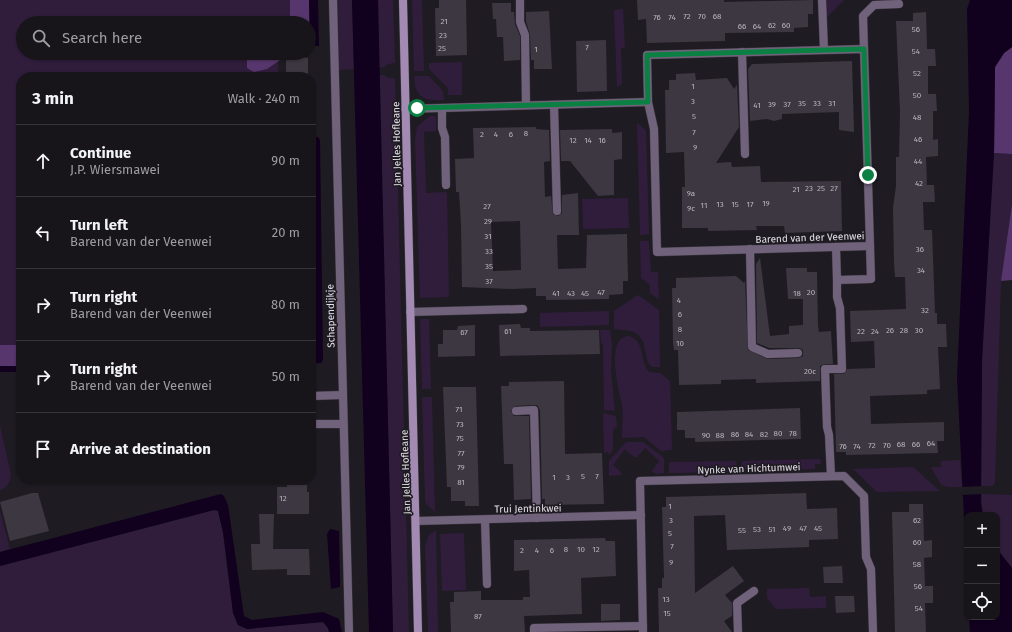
<!DOCTYPE html>
<meta charset="utf-8">
<style>
:root{--surface:#17141a;--page:#242127;--text:#f1f3f6;--muted:#9e9ea2;--line:#363339}
body{margin:0;font-family:"Fira Sans",sans-serif;background:var(--page);color:var(--text)}
.controls{position:absolute;right:12px;bottom:12px;display:grid;overflow:hidden;border-radius:8px;box-shadow:0 1px 3px #0004}
.controls button{width:36px;height:36px;display:grid;place-items:center;padding:0;border:0;border-bottom:1px solid var(--line);background:var(--surface);color:var(--text);font:20px sans-serif}
.stop{position:absolute;width:12px;height:12px;margin:-9px;border:3px solid #0b8043;border-radius:50%;background:#fff}
.stop.end{background:#0b8043;border-color:#fff;box-shadow:0 1px 4px #0008}
.list{margin:0;padding:0;list-style:none}
h2{display:flex;justify-content:space-between;align-items:center;height:52px;margin:0;padding:0 16px;font-size:17px}
h2 small{font-size:13px;font-weight:400;color:var(--muted)}
.list li{display:grid;grid-template-columns:26px 1fr auto;gap:12px;align-items:center;box-sizing:border-box;height:72px;padding:0 16px;border-top:1px solid var(--line)}
.list b{display:block;font-size:15px;white-space:nowrap}
.list p{margin:0;font-size:13px;white-space:nowrap;color:var(--muted)}
.list em{font-size:13px;font-style:normal;color:var(--muted)}
.icon{flex:none;width:22px;height:22px;fill:none;stroke:currentColor;stroke-width:2;stroke-linecap:round;stroke-linejoin:round}
.map{position:relative;flex:none;width:1012px;height:632px;overflow:hidden}
.search{position:absolute;background:var(--surface);box-shadow:0 1px 3px #0004;left:16px;top:16px;width:300px;height:44px;display:flex;align-items:center;gap:10px;box-sizing:border-box;padding:0 14px;border-radius:22px;color:var(--muted);font-size:15px}
.panel{position:absolute;background:var(--surface);box-shadow:0 1px 3px #0004;left:16px;top:72px;width:300px;height:412px;border-radius:16px}
.map>svg:first-child{display:block}
.green{fill:#301d3c}
.forest{fill:#57366d}
.water{fill:#11001e}
.pier{fill:#1f1b23}
.building{fill:#3c3740;fill-rule:evenodd}
.lines{fill:none;stroke-linecap:round;stroke-linejoin:round}
.lane-casing{stroke:#3b373e;stroke-width:9}
.street-casing{stroke:#3b373e;stroke-width:9}
.secondary-casing{stroke:#3b373e;stroke-width:9}
.lane{stroke:#71627c;stroke-width:8}
.street{stroke:#71627c;stroke-width:8}
.secondary{stroke:#a28ab3;stroke-width:8}
.route{stroke:#0b8043;stroke-width:5}
.labels{text-anchor:middle;stroke-width:3.5;stroke-linejoin:round;paint-order:stroke}
.number-label{font-size:8px;fill:#bab6bd}
.street-label{font-size:10px;fill:#e4e1e7;stroke:#1f1b23}
</style>
<div class="map">
<svg width="1012" height="632" viewBox="0 0 1012 632">
<rect width="100%" height="100%" fill="#1f1b23"/>
<!-- green -->
<g class="green">
<path d="M0,0h309v23h-286v30h255v24h-257v289h-21z"/>
<path d="M338,0h14l2,69 -15,1z"/>
<path d="M378,0h15l2,63 -7,1 -4,3 -5,1z"/>
<path d="M412,0h10l2,71h-10z"/>
<path d="M826,0h18l-18,18z"/>
<path d="M623,9l2,39h-4l1,36 -5,3 -3,-77z"/>
<path d="M462,62v33h-14v-7l-19,-19v-6z"/>
<path d="M379,75h5l4,3h7l14,554h-16z"/>
<path d="M414,76h15l14,15 1,9c-20,1 -29,-2 -30,-24z"/>
<path d="M430,116h6v15l-12,1 2,61 21,-1 2,105 -29,1 -5,-159 2,-12z"/>
<path d="M637,123l9,7 3,104 -9,1z"/>
<path d="M994,153l18,1v50l-11,77 -6,201 -2,4h-12l1,-126z"/>
<path d="M628,198l1,30 -46,1 -1,-30z"/>
<path d="M640,241h9l2,31h7l1,27 -9,-6v-8l-9,-7z"/>
<path d="M638,295l21,15 1,57h-8c-10,-9 -3,-29 -19,-35 -6,-3 -12,-1 -19,-3v-18z"/>
<path d="M609,311v14l-69,2v-14z"/>
<path d="M420,319h9l2,70h-9z"/>
<path d="M600,330h10l2,14 -1,27 4,40 -11,-1 -1,-66 -2,-2z"/>
<path d="M628,336c18,4 11,24 21,36l11,1 10,8 2,69 -11,1 -17,-14 -22,1c0,-12 2,-27 -1,-38 -3,-14 -15,-62 7,-64z"/>
<path d="M422,397h10l3,115 -9,-8 -1,-4z"/>
<path d="M603,413l13,3 1,10 -4,4v20l-4,5 -1,-3 -4,1z"/>
<path d="M0,425l11,50c-1,7 -4,13 -11,15z"/>
<path d="M626,442h17l21,16v15l-8,1 -4,-3 7,-10 -14,-13 -8,9h-3l-9,-8 -12,16 9,8 -1,2 -12,1v-15z"/>
<path d="M820,459l1,5h-6v5l-73,2v-10z"/>
<path d="M960,460l2,27h-15l-6,-2 -10,-18h10v-6z"/>
<path d="M736,461l1,11 -68,1v-11z"/>
<path d="M913,467l27,24 -63,1 -24,-23z"/>
<path d="M981,494l31,1v73l-15,-19v-34h-14z"/>
<path d="M214,510l4,1 5,21 10,81 5,12 9,4 76,-7 5,6 1,4h-329v-66z"/>
<path d="M0,511l10,38 -10,3z"/>
<path d="M436,530l2,102h-10l-3,-86 4,-11z"/>
<path d="M464,533l2,57 -24,1 -2,-57z"/>
<path d="M809,588l1,9 16,-1v12l-50,1 -9,-11v-9z"/>
</g>
<!-- forest -->
<g class="forest">
<path d="M290,0h19l1,37 -1,-14h-61v-3l42,-3z"/>
<path d="M1012,47v107l-18,-1 1,-86 9,-14z"/>
<path d="M247,53h36v5l-16,11 -13,3 -7,-4z"/>
<path d="M311,146l4,208 -4,4z"/>
<path d="M1012,204v76l-11,1z"/>
<rect x="0" y="345" width="21" height="21"/>
</g>
<!-- water -->
<g class="water">
<path d="M309,0h9l1,46 -9,-1z"/>
<path d="M352,0h26l15,632h-24z"/>
<path d="M970,0h42v47l-8,6 -9,14 -1,86 -12,207 -1,144 2,11h-16v61l-10,-198 12,-266 -2,-103z"/>
<path d="M313,137h5l2,3 3,220 -2,3 -10,1v-6l4,-4 -3,-208z"/>
<rect x="0" y="366" width="21" height="6"/>
<path d="M221,494l3,2 4,9 16,111 8,4 71,-8 16,7 3,13h-13l-1,-4 -5,-6 -76,7 -9,-4 -5,-12 -10,-81 -5,-21 -4,-1 -214,56v-14z"/>
<path d="M330,529l9,2 1,51v5l-9,2 -4,-55z"/>
<path d="M997,549l15,19v64h-42l-1,-15h28z"/>
</g>
<!-- pier -->
<path class="pier" d="M983,486v8l-23,1v-8z"/>
<!-- building -->
<g class="building">
<path d="M439,0h27l1,55 -31,1 -1,-48h4z"/>
<path d="M637,0h87v2l89,-2v14h-5v13l-14,1v4l-69,1v8l-78,2 -1,-24 -8,1z"/>
<path d="M492,3h19v9h3l1,12 5,12v24l-16,1 -1,-24h-6l-1,-18h-3z"/>
<path d="M549,11l3,58h-18v-9h-3l-1,-25 -4,-14v-9z"/>
<path d="M926,12l1,37h8l1,17h-8v28h8l1,17h-4v29l5,-1v17l-12,1 1,28h7l1,17h-12l1,28h8l3,83h2v11h9l1,23h-9l2,42 -13,1v4l-57,2 1,28 73,-2v19h-7l1,12 -92,2v-3h-10l-2,-78h10l3,-5 28,-1 -1,-27 -23,1 -1,-31 56,-2 -1,-32h-10l-1,-15 -1,-54 3,-22v-29h3l1,-45 -4,-91h17v-8z"/>
<path d="M606,40l1,51 -30,1 -1,-51z"/>
<path d="M302,57l6,1v18l-17,1 -1,-5 -4,1v-15z"/>
<path d="M852,61l2,71 -15,-2v-18l-57,2v5l-8,2 -7,-2 -17,2 -2,-52 4,-5z"/>
<path d="M695,73l1,7 31,-2 7,11 3,-4 2,42 -23,36 15,-1 1,5 28,-1 1,16 80,-1 1,50 -57,2 -1,-7h-28l1,4 -49,1v-3h-26v-41h3l-1,-35 -18,1 -1,-63h4v-10h7v-6z"/>
<path d="M536,127v2l13,1 1,31 -6,1 1,35 6,-1 2,18 5,2 4,-3v-18l16,-2 1,42h-22l1,34 28,-1 1,-33 40,-1 1,47h-5v13l-14,1v4l-63,1v-4h-10v-8l-24,1 -50,-2 -1,-63 -2,-32h-3l-1,-33 19,-1 -1,-30zM520,221l1,49 -28,1 -2,-49z"/>
<path d="M612,129v4l10,-1v27l-8,1v35l-16,1 -28,-35h-9l-1,-31z"/>
<path d="M760,258l10,78 19,-2v-8l14,-1v-26h-15l-2,-31h21v4h10l1,54 1,6 12,-1 2,33h-8l-5,2v15l-64,2v-4l-35,1v4l-42,1 -1,-35h-4l-1,-7 -1,-55h4v-10l60,-2 8,7 1,-2 3,69 20,9 30,-1 5,-2v-6l-3,-2h-31l-12,-5 -1,-79z"/>
<path d="M520,324l1,4h9v3l69,-1 1,24 -100,2 -1,-31z"/>
<path d="M475,325v31l-37,1v-13h5v-14h14l1,-4z"/>
<path d="M564,381l1,73 37,-1 2,51 -59,1v-6h-3l-2,-89 -3,-5h-3l-19,1 -4,5 3,5h15l2,83 -17,1 -1,-36h-9l-3,-78h8v-4z"/>
<path d="M443,387h33l3,119h-14v-5h-14v-14h-4z"/>
<path d="M800,408l1,31 -106,3v-4h-10v-8h-8v-18z"/>
<path d="M287,485h20v7h2v22h-32v-27h10z"/>
<path d="M32,493h6l11,38 -39,10 -10,-39z"/>
<path d="M806,493l1,16 30,-1 1,31 -29,1v7l-82,3 -2,-35 -31,1 1,77 38,-27 11,15 -19,14 7,8v13l-8,5 8,11h-73l-1,-44h4v-10h2l-2,-71h4v-10z"/>
<path d="M909,504h14l1,37 8,-1v17l-8,1 1,28h8v17h-8l1,29h-31l-3,-120h17z"/>
<path d="M259,514h15l-1,35h36l1,26h-23v-6l-35,1 -1,-26h9z"/>
<path d="M605,538l1,3h9l1,35 -35,2 1,36 -58,2 1,16h-74l-1,-30h4v-10l27,-1v9h42v-3h7l-1,-27 -15,1v-31z"/>
<path d="M842,566l1,17h-19l-1,-16z"/>
<path d="M835,596h19l1,16 -19,1z"/>
<path d="M601,604h19v16l-19,1z"/>
</g>
<g class="lines">
<defs>
<g id="lane">
<path d="M520,0v22l5,13 1,70"/>
<path d="M822,0l2,50"/>
<path d="M864,49l-1,-33 11,-11 25,-1"/>
<path d="M742,52l3,102"/>
<path d="M554,105l3,106"/>
<path d="M442,108v20l3,9 1,48"/>
<path d="M750,249l2,98 16,7 30,-1"/>
<path d="M311,396l31,-1"/>
<path d="M516,411l18,-1 3,108"/>
<path d="M311,424h32"/>
<path d="M831,476l-2,-41 -2,-8 -2,-58h17l-2,-61 -3,-11v-17"/>
<path d="M485,520l2,64"/>
<path d="M534,632v-4l109,-2"/>
<path d="M738,632l-1,-29 17,-12"/>
</g>
<g id="street">
<path d="M333,0l16,632"/>
<path d="M864,49l6,197 -213,6 -3,-123 -6,-27 -1,-47z"/>
<path d="M405,109l243,-7"/>
<path d="M836,247l1,33 34,-1 -1,-33"/>
<path d="M410,312l113,-3"/>
<path d="M416,521l225,-6"/>
<path d="M643,632l-3,-151 204,-5 20,20 2,61 5,12 2,63"/>
</g>
<path id="secondary" d="M403,0l15,632"/>
</defs>
<!-- lane casing -->
<use href="#lane" class="lane-casing"/>
<!-- street casing -->
<use href="#street" class="street-casing"/>
<!-- secondary casing -->
<use href="#secondary" class="secondary-casing"/>
<!-- lane -->
<use href="#lane" class="lane"/>
<!-- street -->
<use href="#street" class="street"/>
<!-- secondary -->
<use href="#secondary" class="secondary"/>
</g>
<g class="lines">
<!-- route -->
<path class="route" d="M417,108l231,-6 -1,-47 217,-6 4,126"/>
</g>
<g class="labels">
<!-- number labels -->
<g class="number-label">
<text x="687" y="19">72</text>
<text x="702" y="19">70</text>
<text x="717" y="19">68</text>
<text x="657" y="20">76</text>
<text x="672" y="20">74</text>
<text x="444" y="24">21</text>
<text x="772" y="28">62</text>
<text x="786" y="28">60</text>
<text x="742" y="29">66</text>
<text x="757" y="29">64</text>
<text x="916" y="32">56</text>
<text x="443" y="38">23</text>
<text x="587" y="50">7</text>
<text x="442" y="51">25</text>
<text x="536" y="52">1</text>
<text x="916" y="54">54</text>
<text x="917" y="76">52</text>
<text x="693" y="89">1</text>
<text x="917" y="98">50</text>
<text x="693" y="104">3</text>
<text x="802" y="106">35</text>
<text x="817" y="106">33</text>
<text x="832" y="106">31</text>
<text x="772" y="107">39</text>
<text x="787" y="107">37</text>
<text x="757" y="108">41</text>
<text x="694" y="119">5</text>
<text x="917" y="120">48</text>
<text x="694" y="135">7</text>
<text x="526" y="136">8</text>
<text x="482" y="137">2</text>
<text x="496" y="137">4</text>
<text x="511" y="137">6</text>
<text x="918" y="142">46</text>
<text x="573" y="143">12</text>
<text x="588" y="143">14</text>
<text x="602" y="143">16</text>
<text x="695" y="150">9</text>
<text x="918" y="164">44</text>
<text x="919" y="186">42</text>
<text x="809" y="191">23</text>
<text x="821" y="191">25</text>
<text x="834" y="191">27</text>
<text x="796" y="192">21</text>
<text x="691" y="196">9a</text>
<text x="766" y="206">19</text>
<text x="720" y="207">13</text>
<text x="735" y="207">15</text>
<text x="750" y="207">17</text>
<text x="704" y="208">11</text>
<text x="487" y="209">27</text>
<text x="691" y="211">9c</text>
<text x="488" y="224">29</text>
<text x="488" y="239">31</text>
<text x="920" y="252">36</text>
<text x="489" y="254">33</text>
<text x="489" y="269">35</text>
<text x="921" y="273">34</text>
<text x="489" y="284">37</text>
<text x="601" y="295">47</text>
<text x="811" y="295">20</text>
<text x="556" y="296">41</text>
<text x="571" y="296">43</text>
<text x="585" y="296">45</text>
<text x="797" y="296">18</text>
<text x="679" y="303">4</text>
<text x="925" y="313">32</text>
<text x="680" y="317">6</text>
<text x="680" y="332">8</text>
<text x="890" y="333">26</text>
<text x="904" y="333">28</text>
<text x="919" y="333">30</text>
<text x="508" y="334">61</text>
<text x="861" y="334">22</text>
<text x="875" y="334">24</text>
<text x="464" y="335">67</text>
<text x="680" y="346">10</text>
<text x="810" y="374">20c</text>
<text x="459" y="412">71</text>
<text x="460" y="427">73</text>
<text x="778" y="436">80</text>
<text x="793" y="436">78</text>
<text x="735" y="437">86</text>
<text x="749" y="437">84</text>
<text x="764" y="437">82</text>
<text x="706" y="438">90</text>
<text x="720" y="438">88</text>
<text x="460" y="441">75</text>
<text x="931" y="446">64</text>
<text x="901" y="447">68</text>
<text x="916" y="447">66</text>
<text x="872" y="448">72</text>
<text x="887" y="448">70</text>
<text x="843" y="449">76</text>
<text x="857" y="449">74</text>
<text x="461" y="456">77</text>
<text x="461" y="470">79</text>
<text x="583" y="479">5</text>
<text x="597" y="479">7</text>
<text x="554" y="480">1</text>
<text x="568" y="480">3</text>
<text x="461" y="485">81</text>
<text x="283" y="501">12</text>
<text x="670" y="509">1</text>
<text x="671" y="523">3</text>
<text x="917" y="523">62</text>
<text x="787" y="531">49</text>
<text x="803" y="531">47</text>
<text x="818" y="531">45</text>
<text x="757" y="532">53</text>
<text x="772" y="532">51</text>
<text x="742" y="533">55</text>
<text x="670" y="536">5</text>
<text x="917" y="545">60</text>
<text x="672" y="549">7</text>
<text x="566" y="552">8</text>
<text x="581" y="552">10</text>
<text x="596" y="552">12</text>
<text x="522" y="553">2</text>
<text x="537" y="553">4</text>
<text x="552" y="553">6</text>
<text x="671" y="565">9</text>
<text x="917" y="567">58</text>
<text x="918" y="589">56</text>
<text x="666" y="602">13</text>
<text x="919" y="611">54</text>
<text x="667" y="616">15</text>
<text x="478" y="619">87</text>
</g>
<!-- street labels -->
<g class="street-label">
<text transform="translate(396 144) rotate(-91)" y="4">Jan Jelles Hofleane</text>
<text transform="translate(810 237) rotate(-2)" y="4">Barend van der Veenwei</text>
<text transform="translate(330 316) rotate(-91)" y="4">Schapendijkje</text>
<text transform="translate(749 468) rotate(-2)" y="4">Nynke van Hichtumwei</text>
<text transform="translate(405 472) rotate(-92)" y="4">Jan Jelles Hofleane</text>
<text transform="translate(528 508) rotate(-1)" y="4">Trui Jentinkwei</text>
</g>
</g>
</svg>
<div class="controls">
<button>+</button>
<button>−</button>
<button><svg class="icon" aria-label="locate" viewBox="0 0 24 24"><circle cx="12" cy="12" r="6"/><path d="M12 2v4M12 18v4M2 12h4M18 12h4"/></svg></button>
</div>
<div class="stop" style="left:417px;top:108px"></div>
<div class="stop end" style="left:868px;top:175px"></div>
<div class="search"><svg class="icon" aria-label="search" viewBox="0 0 24 24"><circle cx="10" cy="10" r="6"/><path d="M15 15l6 6"/></svg>Search here</div>
<section class="panel">
<h2>3 min<small>Walk · 240 m</small></h2>
<ul class="list">
<li><svg class="icon" aria-label="ahead" viewBox="0 0 24 24"><path d="M12 20V5M6 11l6-6 6 6"/></svg><div><b>Continue</b><p>J.P. Wiersmawei</p></div><em>90 m</em></li>
<li><svg class="icon" aria-label="left" viewBox="0 0 24 24"><path d="M17 20v-9H6M10 6l-5 5 5 5"/></svg><div><b>Turn left</b><p>Barend van der Veenwei</p></div><em>20 m</em></li>
<li><svg class="icon" aria-label="right" viewBox="0 0 24 24"><path d="M7 20v-9h11M14 6l5 5-5 5"/></svg><div><b>Turn right</b><p>Barend van der Veenwei</p></div><em>80 m</em></li>
<li><svg class="icon" aria-label="right" viewBox="0 0 24 24"><path d="M7 20v-9h11M14 6l5 5-5 5"/></svg><div><b>Turn right</b><p>Barend van der Veenwei</p></div><em>50 m</em></li>
<li><svg class="icon" aria-label="arrive" viewBox="0 0 24 24"><path d="M6 21V4h12l-3 4 3 4H6"/></svg><div><b>Arrive at destination</b></div></li>
</ul>
</section>
</div>
